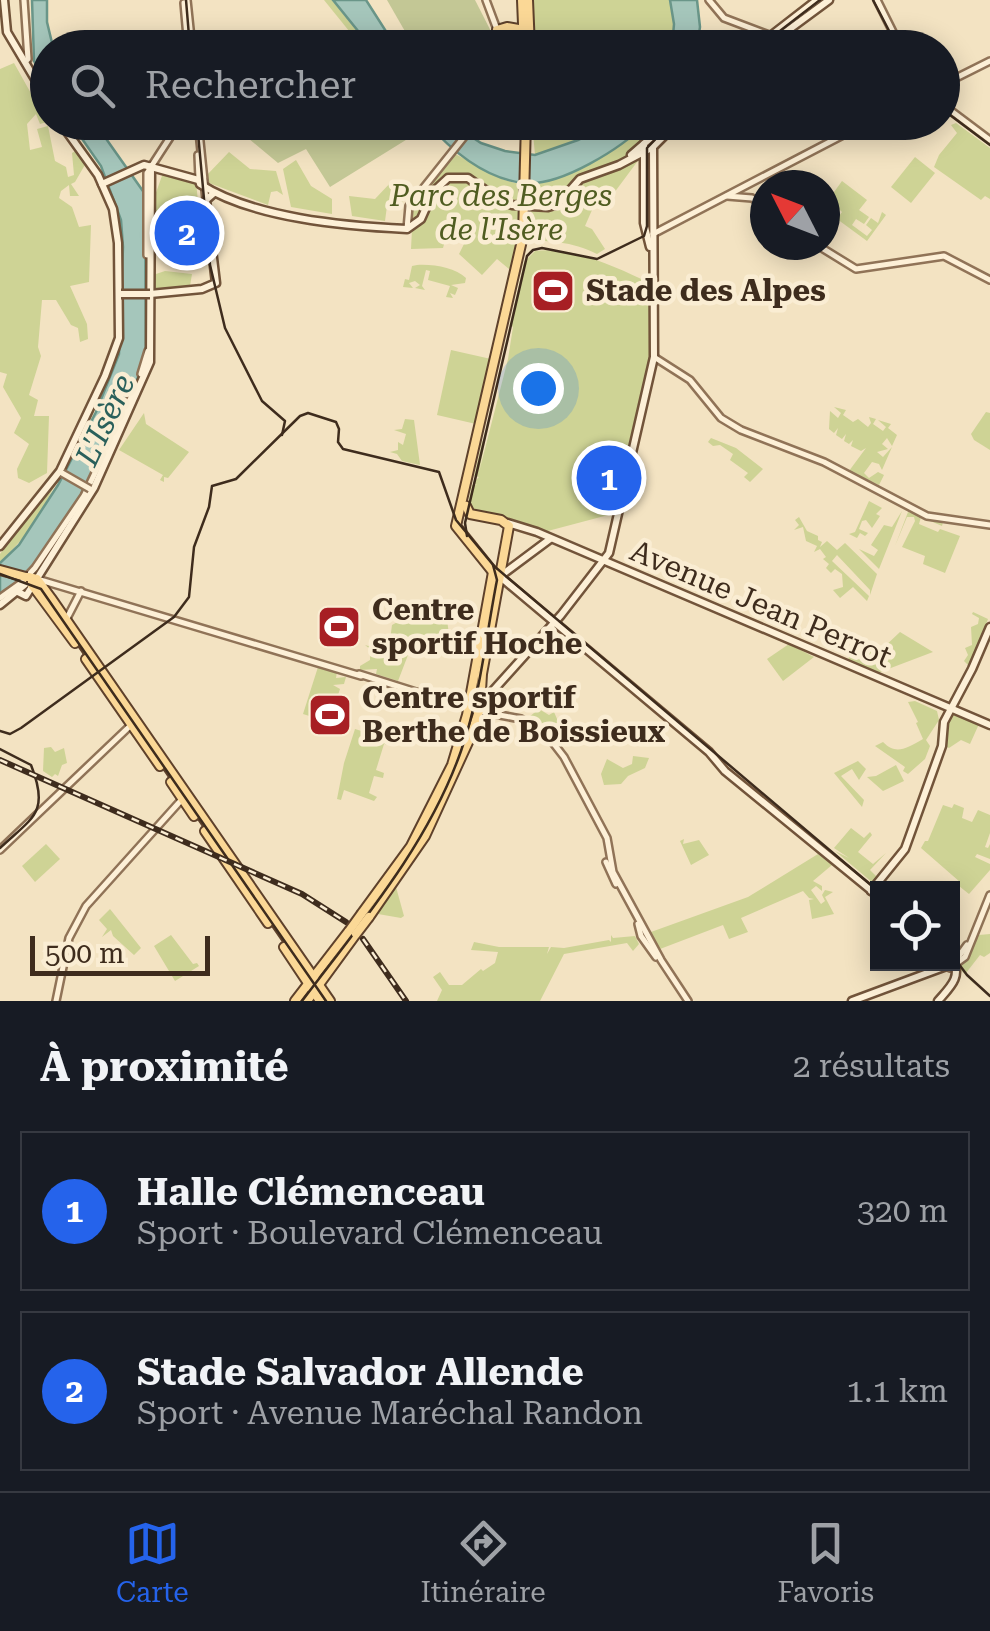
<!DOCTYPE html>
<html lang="fr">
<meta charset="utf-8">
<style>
:root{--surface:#171b24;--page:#20242c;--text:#f1f3f6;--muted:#9ea1a6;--line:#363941;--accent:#2563eb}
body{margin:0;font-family:"Roboto Serif",serif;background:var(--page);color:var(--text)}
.controls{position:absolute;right:30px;bottom:30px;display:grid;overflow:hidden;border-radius:0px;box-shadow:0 5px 25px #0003}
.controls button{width:90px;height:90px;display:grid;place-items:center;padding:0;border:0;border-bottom:2px solid var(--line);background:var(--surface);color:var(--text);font:50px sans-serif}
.compass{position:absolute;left:750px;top:170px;width:90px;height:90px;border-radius:50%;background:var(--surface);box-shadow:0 5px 25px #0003;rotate:312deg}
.scale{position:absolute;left:30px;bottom:25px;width:180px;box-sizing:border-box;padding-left:10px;border:5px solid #3e2c1d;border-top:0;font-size:28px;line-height:35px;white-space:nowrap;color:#3e2c1d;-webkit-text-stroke:8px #faedd3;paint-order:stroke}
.you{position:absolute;left:538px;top:388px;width:35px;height:35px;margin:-25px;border:8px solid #fff;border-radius:50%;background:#1a73e8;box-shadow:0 0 0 15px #1a73e833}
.badge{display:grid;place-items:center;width:65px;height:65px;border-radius:50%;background:var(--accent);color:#fff;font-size:32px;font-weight:700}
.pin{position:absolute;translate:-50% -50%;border:5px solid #fff;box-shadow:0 2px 10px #0006}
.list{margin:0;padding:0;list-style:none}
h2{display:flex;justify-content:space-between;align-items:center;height:130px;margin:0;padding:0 40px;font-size:42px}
h2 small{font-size:32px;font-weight:400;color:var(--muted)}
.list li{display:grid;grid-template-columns:65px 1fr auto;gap:30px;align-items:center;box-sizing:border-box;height:160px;margin:0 20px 20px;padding:0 20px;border:2px solid var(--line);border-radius:0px}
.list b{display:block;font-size:38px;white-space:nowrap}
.list p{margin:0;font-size:32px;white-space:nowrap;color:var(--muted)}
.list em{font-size:32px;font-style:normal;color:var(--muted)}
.icon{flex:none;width:55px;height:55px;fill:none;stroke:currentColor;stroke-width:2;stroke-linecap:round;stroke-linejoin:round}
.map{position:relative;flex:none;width:990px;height:1001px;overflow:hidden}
.search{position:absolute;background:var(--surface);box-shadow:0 5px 25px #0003;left:30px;right:30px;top:30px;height:110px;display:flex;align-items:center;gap:25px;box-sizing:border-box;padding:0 35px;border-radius:55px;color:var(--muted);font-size:38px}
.sheet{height:490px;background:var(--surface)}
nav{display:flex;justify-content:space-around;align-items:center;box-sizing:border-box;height:140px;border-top:2px solid var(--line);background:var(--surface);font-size:28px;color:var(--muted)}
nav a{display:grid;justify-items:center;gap:5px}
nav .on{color:var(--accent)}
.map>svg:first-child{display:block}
.green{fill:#ced395}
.cemetery{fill:#c3c795}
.water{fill:#a5c6bb;stroke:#6a9689;stroke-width:2.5}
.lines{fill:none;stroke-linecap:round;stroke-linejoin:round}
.tertiary-casing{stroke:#907357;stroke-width:10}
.secondary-casing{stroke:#72543a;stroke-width:11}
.primary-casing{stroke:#5e412b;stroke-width:12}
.tertiary{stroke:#fdf0d7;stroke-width:5}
.secondary{stroke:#fdf0d7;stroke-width:6}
.primary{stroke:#fbd896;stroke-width:8}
.tram{stroke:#3e2c1d;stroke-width:2.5}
.rail-casing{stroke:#3e2c1d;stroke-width:6}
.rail{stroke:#faedd3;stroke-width:2.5;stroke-dasharray:8;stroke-linecap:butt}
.tertiary-bridge-casing{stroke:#907357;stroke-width:10;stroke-linecap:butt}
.secondary-bridge-casing{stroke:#72543a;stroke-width:11;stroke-linecap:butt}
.primary-bridge-casing{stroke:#5e412b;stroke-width:12;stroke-linecap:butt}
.tertiary-bridge{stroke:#fdf0d7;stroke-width:5}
.secondary-bridge{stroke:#fdf0d7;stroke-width:6}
.primary-bridge{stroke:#fbd896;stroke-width:8}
.labels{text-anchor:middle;stroke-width:9;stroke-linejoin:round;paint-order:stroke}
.park-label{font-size:30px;font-style:italic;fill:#505d21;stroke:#faedd3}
.poi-label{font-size:30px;font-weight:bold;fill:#3e2c1d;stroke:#faedd3;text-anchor:start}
.street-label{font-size:30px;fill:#3e2c1d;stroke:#faedd3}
.water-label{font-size:32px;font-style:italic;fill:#2a605b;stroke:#faedd3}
</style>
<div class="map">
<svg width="990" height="1001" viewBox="0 0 990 1001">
<rect width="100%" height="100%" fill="#f3e3c2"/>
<!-- green -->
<g class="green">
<path d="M324,0h8l37,46 -7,1z"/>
<path d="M532,0h138l4,24 -2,23h-139z"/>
<path d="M14,63l33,59 -7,2 -4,-10 -9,10 3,26 12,-3 -5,-18 11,-3 7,35 11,6 2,10 6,-2 -2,-22 5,-3 9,13 -11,19 -4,2 8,12h-9l-1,-11 -8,6 -2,7 13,9 7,20 12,-2 -2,57 -19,4 17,38 1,15 -8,3 -2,-14 -7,-3 -15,-25h-14l-4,47 3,9 -12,39 9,5 -4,16h15l-2,57 -18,10 -11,-5 -1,-9 12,-25 -15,-11 7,-15 -18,-31 4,-13 -7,-2v-303z"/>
<path d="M578,123h34l-34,17 -43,15 -2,-22h20z"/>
<path d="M646,123h11l-21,23 4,12 -26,35 -15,1 -14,32 7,3 13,20 -8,5c-25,-13 -49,-13 -77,-14l-5,22 -6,7 -12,-10 -15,16 -23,-21 6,-12 -3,-9 -10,-3 -9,3 -3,9 3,-5h3l-3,11 -32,1 2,-40 42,-55c22,10 40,26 65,30 37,5 102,-36 126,-61z"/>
<path d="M956,123l34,25v51l-5,-3 -4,4 -47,-33 5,-12 18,-22 -6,-8z"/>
<path d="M229,152l21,17 26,2 7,24 -6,-4 -6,1 -3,13 -59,-22 -3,-7z"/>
<path d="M915,157l20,16 -24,30 -20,-16z"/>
<path d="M296,160l15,26 21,13v15l-41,-7 -8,-38z"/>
<path d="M163,173l33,9 3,29 -18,-5 -1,4 19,3 -4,32 -18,-2 2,-23 -4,23 -6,1v-11l-4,-1 -10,13 -2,-44z"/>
<path d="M393,180l9,16 1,9 -16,1 -2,15 -33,-5 -3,-20 26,3z"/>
<path d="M842,181l25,19 -8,10 10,7 -5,7 -8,-5 -4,6 15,11 5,-6 -6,-5 5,-7 7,5 4,-11 4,3 -19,26 -30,-22 5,-7 -13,-13z"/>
<path d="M535,251c39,-5 80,16 115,32l-1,77 -37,154 -68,18 -71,-18 -5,-10 4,-19h5l-4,-2 6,-6 -5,-1 8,-34 4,-5 -7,35 29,-113 5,-32 -3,-2 14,-63z"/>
<path d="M417,265c18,-1 38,3 49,13l-1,5 -14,2 7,3 -3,7 -5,-2 3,5 -7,-1 4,-11 -22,-6 2,-9 -4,-1 -4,16 3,4 -10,-2 5,-3 -5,-4 -6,2 4,5 -10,-1 2,-8 4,1 3,-14z"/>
<path d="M165,271l27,3 -2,12 -36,5 -1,-16z"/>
<path d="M451,350l40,9 -15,65 -39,-9z"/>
<path d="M834,407l12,3 -3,5 10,7 5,-3 10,8 3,-4 -2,-6 7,2 -3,5 10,7 3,-4 -8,-7 13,4 -3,4 9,7 -5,11 -5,-8 -5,6 6,5 -11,3 6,5 9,-10 -10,23 -3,-6 -7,-2 -8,11 5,5 9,-6 6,3 -5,10 -30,-14 17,-23 -5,3 -10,-5 2,-6 -4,4 -5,-3 2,-7 -4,5 -6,-4 2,-7 -4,5 -5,-4 1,-18 8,7 3,-5z"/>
<path d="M986,412l4,1v37l-16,-10 -3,-6z"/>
<path d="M144,413l2,11 43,28 -21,26 -4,-1v5l-4,-2 3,-5 -44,-25z"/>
<path d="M405,419l9,1 6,45 -18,-4 -5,-7 -7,-2 8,-2v-8l5,3 3,-11 -12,-4 8,-1z"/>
<path d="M711,438l25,10 27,21 -13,13 -6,-5 4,-4 -18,-13 3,-6 -13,-9 -7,1 -5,-4z"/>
<path d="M61,474l-29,54 -32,35v-9z"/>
<path d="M869,501l13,7 -6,6 4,2 -8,12 -6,-8 -4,1 -3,8 9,4 -3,3 -5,-3 -3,5 -8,-4 6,-2z"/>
<path d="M902,511l-23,58 -20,-20 15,7 4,-6 -7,-5 13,-20 8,2z"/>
<path d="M908,512l35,10 -1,4 -21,-9 -2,7 19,8 2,-3 20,7 -15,37 -22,-9 2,-8 -23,-9 13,-26 -1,-4h-7l-12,29z"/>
<path d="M799,517l8,14 11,5v4l4,2 -2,5 7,-6 10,9 8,-7 32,31 -7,21v-5l-33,-35 -5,6 37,35 -2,5 -14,-14 -13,11 -7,-8 10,-3 -1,-13 -7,-5 -4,4 -5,-5 3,-4 -6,-5 3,-2 -6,-8 -6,3 3,-6 -11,-5 -3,-14 -9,3 5,-5 -4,-5z"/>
<path d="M973,612l15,7 -15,40 -5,6 -4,-4 4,-6 -3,-7 7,-3 -1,-18 7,-3 1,-6 -7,-4z"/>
<path d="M414,613h22l11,7 2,14 -7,9 4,10 -8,4 -30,-2 -10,26 -22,-7 1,-5 -17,1v-4l10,-6v-11l-5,-4 13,4 6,6 11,-5h-5l-4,-8 4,-2 2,-15z"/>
<path d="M900,632l33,20 -58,22 -28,-12 11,-26 12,12 4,-5 8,6z"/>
<path d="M789,644l25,13 -31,24 -16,-22z"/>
<path d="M318,667l19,5 -1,6 10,-1 -2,7 -11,1 7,4 -3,9 -7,-2 -8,24 -19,-6z"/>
<path d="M915,701l22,10 2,9 -13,20 4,6 -5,13 -17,15 -5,-3 2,-4 -30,-21 8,-4c13,13 22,7 40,-3l-7,-16 2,-1 -10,-20z"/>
<path d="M539,709l10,6 5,-3 7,16 -9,6 -23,-17z"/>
<path d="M953,715l26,9 -9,20 -9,-4 -12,8 -6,-3 2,-17z"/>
<path d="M355,729l29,9 7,-9 8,3 -4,14 -11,-2 -8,26 8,3 -1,5 -9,-2 -5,17 8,4 -3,4 -30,-11 -3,10 -4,-1 7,-36z"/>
<path d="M51,747l4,5 9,-4 3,15 -5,2 -4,11 -3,-2 -3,3 -9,-6 1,-23z"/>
<path d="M633,756l16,2 -4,10 -17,8 -7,8 -17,1 -3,-11 6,-15 16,9 9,-4z"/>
<path d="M858,761l8,8 -7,11 -7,-11 -11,7 23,24 -2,7 -28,-34z"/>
<path d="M896,765l8,16 -21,10 -16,-14 9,-1z"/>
<path d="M954,804l10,4 -2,10 10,4 6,-12 12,5v18l-5,14 3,1 2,-4v15l-13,-5 -2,3 15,7v6l-21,24 -10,-8 1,-4 -39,-34 4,-7h3l15,-36 9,3z"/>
<path d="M851,828l13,10 6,-6 2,3 -14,17 15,12 13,-11 -16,17 7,7 -4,6 -38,-32 14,7 -15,-10z"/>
<path d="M684,839l-1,5 16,-4 10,15 -18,10 -11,-24z"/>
<path d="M46,844l14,15 -25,23 -13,-16z"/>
<path d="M818,854l14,11 -19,16 9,5v5l-6,-5 -5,4 10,14 4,-3 -3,-6 3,-5 8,2 -8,5 9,17 -22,5 -3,-19 5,-1 -5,-1 -6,-7 -62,27 7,14 -19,7 -6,-14 -63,24 -9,-17 97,-35z"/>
<path d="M396,887l8,29 -3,2 -23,-4z"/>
<path d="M110,909l31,39 -7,7 -21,-19 -2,-6 -9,7 5,-8 -8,-9z"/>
<path d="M990,934v19l-6,4 -4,-2 -14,18 9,12 -16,-17 20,-33z"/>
<path d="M171,935l22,29 4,-1 2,3 -24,15 -21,-35z"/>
<path d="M611,935l2,3 22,-2 4,8 -6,7 -6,-8 -63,11 -24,47h-103l5,-11 -9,-13 7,-5 9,13h13l19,-16 2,2 12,-8 3,-11 -27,-2 3,-8 25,5h50l-2,7 4,-7 13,1 45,-8 2,2z"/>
</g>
<!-- cemetery -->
<g class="cemetery">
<path d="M387,0h88l24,47h-85z"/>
<path d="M332,33l21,5 6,9h-60l14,-10z"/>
<path d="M230,123l185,-1 7,8 -92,57 -24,-38 -28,14z"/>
</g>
<!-- water -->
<g class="water">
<path d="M32,0h15v22l6,25 -5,1 -1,37 -13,-24z"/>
<path d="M333,0h33l30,47h-25z"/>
<path d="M670,0h27l3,27 -3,20h-25l2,-23z"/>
<path d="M71,123h24l50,71 1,165 -50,115 -63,95 -33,27v-33l19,-18 39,-60 38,-73 23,-58 4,-107 -2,-27 -20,-54z"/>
<path d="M427,123h24l30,20 24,8 30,4 43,-15 34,-17h34c-24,25 -86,64 -122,60 -39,-4 -72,-32 -97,-60z"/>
</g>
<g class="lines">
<defs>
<g id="tertiary">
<path d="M24,0l4,59 -3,3"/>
<path d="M187,0l5,48"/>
<path d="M486,0l18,48"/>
<path d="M709,0l15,18 45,17"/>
<path d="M877,0l24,48"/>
<path d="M184,3l4,45"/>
<path d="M942,85l48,-24"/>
<path d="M942,104l48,36"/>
<path d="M198,122l8,78"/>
<path d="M198,155l1,24"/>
<path d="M727,196l25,2 13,9"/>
<path d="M407,229l2,-23 67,-84"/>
<path d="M653,234l215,-112"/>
<path d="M817,245l39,24 88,-13 46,24"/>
<path d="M147,255v-82l33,-51"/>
<path d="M654,357l36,23 31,38 20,12 83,32 103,54 63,9"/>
<path d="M141,374l7,-23"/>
<path d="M37,579l324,97"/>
<path d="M0,598l21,-15 14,-15 49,-72 51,-107"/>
<path d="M66,620l15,-29"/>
<path d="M359,674l114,36 48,9 26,16 17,22 43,81 6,34 48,88 27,41"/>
<path d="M448,701l32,3"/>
<path d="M0,850l131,-125"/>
<path d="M606,862l10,22"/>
<path d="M638,924l3,12 15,21"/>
<path d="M954,963l13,-18"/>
<path d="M950,968l15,-11 25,-62"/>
<path d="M56,1001l13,-63 17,-32 98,-109"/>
</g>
<g id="secondary">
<path d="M4,0l3,32 41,69"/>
<path d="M755,48l62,-48"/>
<path d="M764,48l65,-48"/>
<path d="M644,144v79l6,24"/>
<path d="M631,155l38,-33"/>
<path d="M199,180l1,4c53,34 144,42 207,45l14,-10 12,-27 15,-14h20l30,21 14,6 36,2 10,-3 22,-25 39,-14 34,-18"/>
<path d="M102,184l42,-19 58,16"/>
<path d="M150,294l52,-5 14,-6 -10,-83 8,-7"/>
<path d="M508,523l29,9 453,193"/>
<path d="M0,546l60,-75 45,-95 14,-38 -1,-95 -5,-34 -15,-34 -38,-53"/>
<path d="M498,575l211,177 16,19 153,125"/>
<path d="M499,577l51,-38"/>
<path d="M18,592l8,4 68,-108 56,-126 1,-196"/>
<path d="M0,605l33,-27"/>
<path d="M481,704l80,-89 48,-62 45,-196 -1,-210 25,-25"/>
<path d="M871,891l34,-42 37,-103 2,-24 28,-53 18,-42"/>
<path d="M852,1001l97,-36"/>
<path d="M938,1001c11,-13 25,-24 14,-42"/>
</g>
<g id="primary">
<path d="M522,0l2,48"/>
<path d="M528,0l2,48"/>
<path d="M497,30l10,-3 17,3 2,3"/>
<path d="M0,570l26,7"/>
<path d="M493,572l-37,-46 67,-290 3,-114"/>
<path d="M28,577l9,2 14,19 279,403"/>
<path d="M27,578l48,65"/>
<path d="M86,659l74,107"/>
<path d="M171,782l23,34"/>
<path d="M205,831l63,92"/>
<path d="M362,913l49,-67 41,-81 15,-50 26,-143"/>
<path d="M369,917l56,-81 45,-98 10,-30 2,-34 27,-148 -8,-6 -31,-6 -4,-8"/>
<path d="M284,947l36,54"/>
<path d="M295,1001l54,-70"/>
<path d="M307,1001l49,-67"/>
</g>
</defs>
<!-- tertiary casing -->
<use href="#tertiary" class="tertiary-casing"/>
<!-- secondary casing -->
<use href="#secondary" class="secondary-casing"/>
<!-- primary casing -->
<use href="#primary" class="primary-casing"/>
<!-- tertiary -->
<use href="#tertiary" class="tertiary"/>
<!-- secondary -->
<use href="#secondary" class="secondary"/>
<!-- primary -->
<use href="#primary" class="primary"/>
<!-- tram -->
<g class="tram">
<path d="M186,0l4,48"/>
<path d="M873,0l25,48"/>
<path d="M758,48l62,-48"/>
<path d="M942,109l48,36"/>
<path d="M197,122l13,143 15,63 37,73 23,20 -3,14"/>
<path d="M467,536l-2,-13 62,-267 6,-6 9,-2 55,11 47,-23 3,-10v-78l25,-26"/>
<path d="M0,574l41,15 285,412"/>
<path d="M0,731l10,3 11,-6 153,-111 15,-20 5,-50 15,-40 3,-21 24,-7 64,-63 8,-3 28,9 3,7 -1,13 5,7 96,23 17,48 38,46 384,325"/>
<path d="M0,749l31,16c19,48 2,52 -31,83"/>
<path d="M952,955l15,20 23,21"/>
<path d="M302,1001c59,-78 126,-156 159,-250 19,-54 25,-115 36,-171l-4,-15"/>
</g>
<defs>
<g id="rail">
<path d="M0,760l302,134 44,28"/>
<path d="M363,939l43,62"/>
</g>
</defs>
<!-- rail casing -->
<use href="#rail" class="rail-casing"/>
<!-- rail -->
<use href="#rail" class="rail"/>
<defs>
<path id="tertiary-bridge" d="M62,473l28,16"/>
<path id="secondary-bridge" d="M121,294h29"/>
<g id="primary-bridge">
<path d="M26,577h2"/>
<path d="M349,931l13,-18"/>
<path d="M356,934l13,-17"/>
</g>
</defs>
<!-- tertiary-bridge casing -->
<use href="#tertiary-bridge" class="tertiary-bridge-casing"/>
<!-- secondary-bridge casing -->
<use href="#secondary-bridge" class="secondary-bridge-casing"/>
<!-- primary-bridge casing -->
<use href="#primary-bridge" class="primary-bridge-casing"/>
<!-- tertiary-bridge -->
<use href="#tertiary-bridge" class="tertiary-bridge"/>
<!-- secondary-bridge -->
<use href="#secondary-bridge" class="secondary-bridge"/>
<!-- primary-bridge -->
<use href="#primary-bridge" class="primary-bridge"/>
</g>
<!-- icons -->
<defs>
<symbol id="stadium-square" viewBox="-11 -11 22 22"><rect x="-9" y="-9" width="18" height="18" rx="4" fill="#a71f24" stroke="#faedd3"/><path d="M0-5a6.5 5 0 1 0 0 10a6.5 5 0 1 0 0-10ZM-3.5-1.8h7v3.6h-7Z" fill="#fff"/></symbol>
</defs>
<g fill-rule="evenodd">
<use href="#stadium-square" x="528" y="266" width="50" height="50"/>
<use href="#stadium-square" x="314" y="602" width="50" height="50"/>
<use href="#stadium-square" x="305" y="690" width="50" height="50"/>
</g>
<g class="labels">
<!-- park labels -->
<g class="park-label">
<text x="501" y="206">Parc des Berges<tspan x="501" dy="34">de l'Isère</tspan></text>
</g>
<!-- poi labels -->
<g class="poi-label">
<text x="586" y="301">Stade des Alpes</text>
<text x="372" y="620">Centre<tspan x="372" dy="34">sportif Hoche</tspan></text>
<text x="362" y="708">Centre sportif<tspan x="362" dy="34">Berthe de Boissieux</tspan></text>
</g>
<!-- street labels -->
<g class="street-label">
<text transform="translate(761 604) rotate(23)" y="10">Avenue Jean Perrot</text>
</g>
<!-- water labels -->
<g class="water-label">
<text transform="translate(105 420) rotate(-65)" y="11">L'Isère</text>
</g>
</g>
</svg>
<div class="controls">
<button><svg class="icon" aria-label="locate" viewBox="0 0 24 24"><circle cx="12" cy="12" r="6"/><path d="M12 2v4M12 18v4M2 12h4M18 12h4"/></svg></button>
</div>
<svg class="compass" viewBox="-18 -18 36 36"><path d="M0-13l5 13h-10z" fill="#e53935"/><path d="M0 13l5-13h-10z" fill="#9ea1a6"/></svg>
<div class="scale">500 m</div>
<div class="you"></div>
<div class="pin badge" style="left:609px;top:478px">1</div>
<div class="pin badge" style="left:187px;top:233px">2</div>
<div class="search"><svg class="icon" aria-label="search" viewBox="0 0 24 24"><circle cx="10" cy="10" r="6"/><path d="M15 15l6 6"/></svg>Rechercher</div>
</div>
<section class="sheet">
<h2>À proximité<small>2 résultats</small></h2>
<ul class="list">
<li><span class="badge">1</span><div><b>Halle Clémenceau</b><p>Sport · Boulevard Clémenceau</p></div><em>320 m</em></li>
<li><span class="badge">2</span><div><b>Stade Salvador Allende</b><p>Sport · Avenue Maréchal Randon</p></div><em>1.1 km</em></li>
</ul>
</section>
<nav>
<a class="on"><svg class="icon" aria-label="map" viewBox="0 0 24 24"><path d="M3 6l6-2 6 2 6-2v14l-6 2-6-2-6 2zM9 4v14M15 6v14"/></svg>Carte</a>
<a><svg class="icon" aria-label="directions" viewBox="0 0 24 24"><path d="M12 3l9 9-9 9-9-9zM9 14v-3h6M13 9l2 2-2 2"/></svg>Itinéraire</a>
<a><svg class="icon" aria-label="saved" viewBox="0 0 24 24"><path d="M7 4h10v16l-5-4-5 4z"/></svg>Favoris</a>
</nav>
